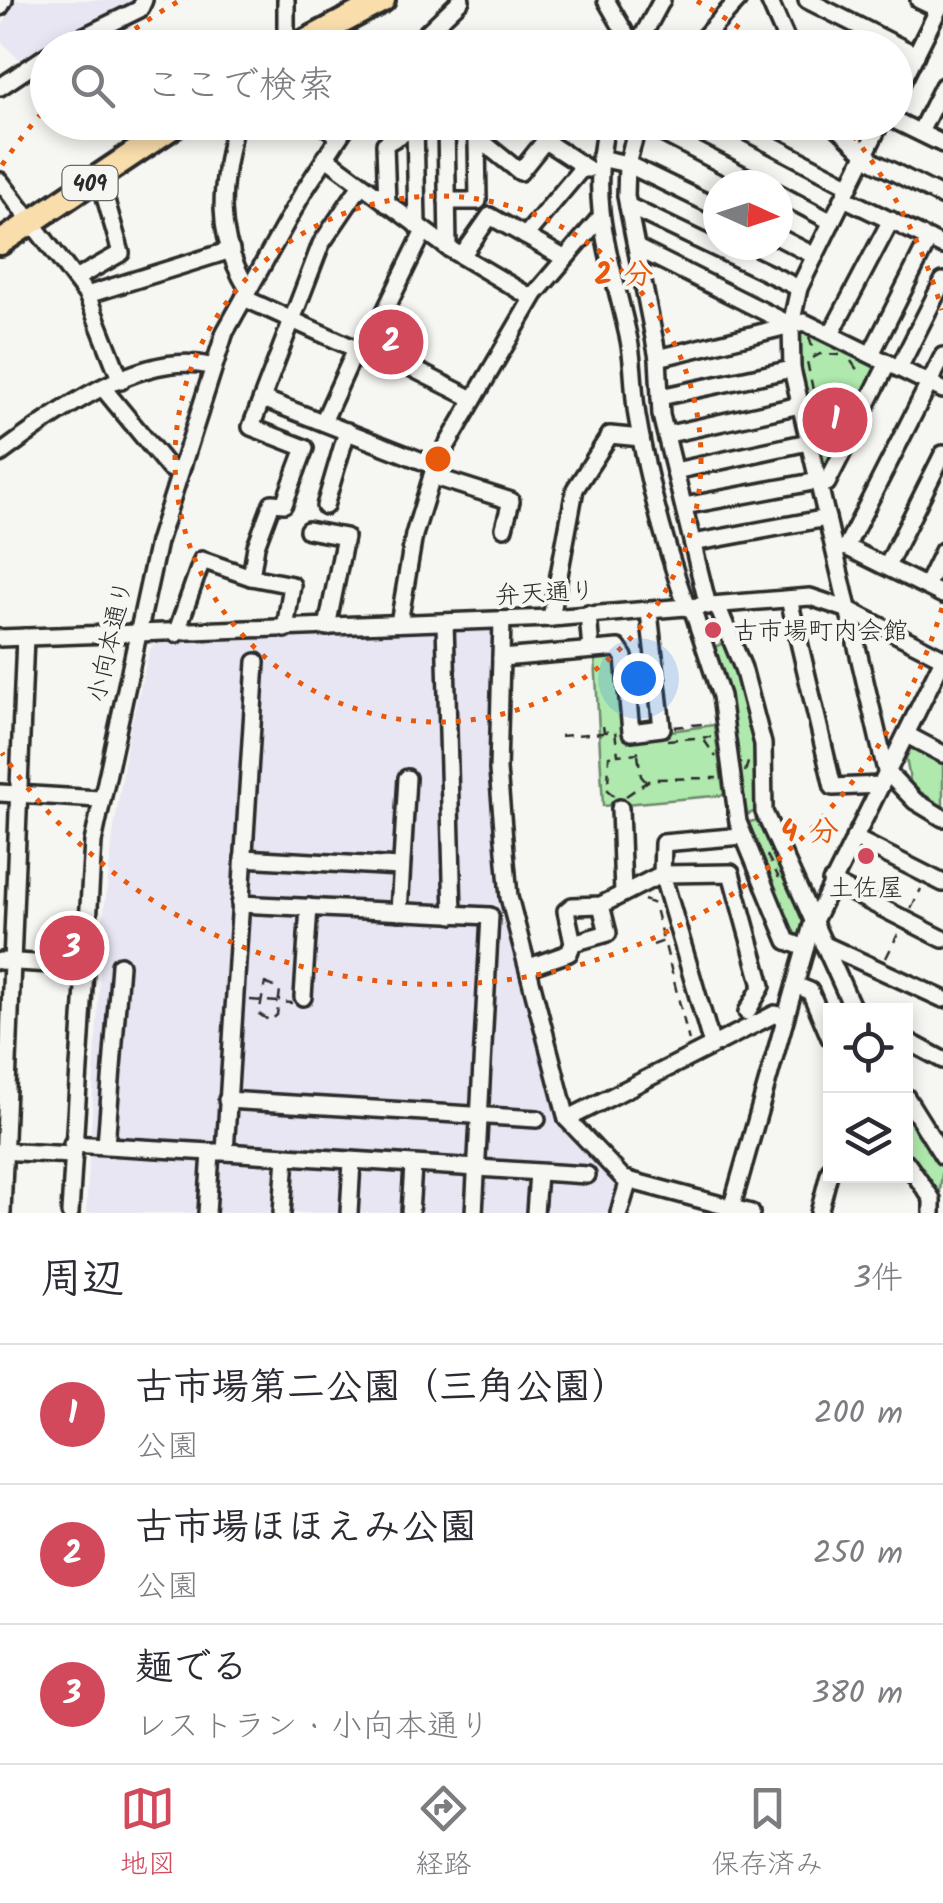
<!DOCTYPE html>
<html lang="ja">
<meta charset="utf-8">
<style>
:root{--surface:#fff;--page:#f2f2f3;--text:#2b2b33;--muted:#7c7c81;--line:#e1e1e2;--accent:#d1495b}
body{margin:0;font-family:Kalam,"Klee One",sans-serif;background:var(--page);color:var(--text)}
.controls{position:absolute;right:30px;bottom:30px;display:grid;overflow:hidden;border-radius:0px;box-shadow:0 5px 15px #0003}
.controls button{width:90px;height:90px;display:grid;place-items:center;padding:0;border:0;border-bottom:2px solid var(--line);background:var(--surface);color:var(--text);font:50px sans-serif}
.compass{position:absolute;left:703px;top:170px;width:90px;height:90px;border-radius:50%;background:var(--surface);box-shadow:0 5px 15px #0003;rotate:93deg}
.you{position:absolute;left:638px;top:678px;width:35px;height:35px;margin:-25px;border:8px solid #fff;border-radius:50%;background:#1a73e8;box-shadow:0 0 0 15px #1a73e833}
.badge{display:grid;place-items:center;width:65px;height:65px;border-radius:50%;background:var(--accent);color:#fff;font-size:32px;font-weight:700}
.pin{position:absolute;translate:-50% -50%;border:5px solid #fff;box-shadow:0 2px 10px #0006}
.list{margin:0;padding:0;list-style:none}
h2{display:flex;justify-content:space-between;align-items:center;height:130px;margin:0;padding:0 40px;font-size:42px}
h2 small{font-size:32px;font-weight:400;color:var(--muted)}
.list li{display:grid;grid-template-columns:65px 1fr auto;gap:30px;align-items:center;box-sizing:border-box;height:140px;padding:0 40px;border-top:2px solid var(--line)}
.list b{display:block;font-size:38px;white-space:nowrap}
.list p{margin:0;font-size:32px;white-space:nowrap;color:var(--muted)}
.list em{font-size:32px;font-style:normal;color:var(--muted)}
.icon{flex:none;width:55px;height:55px;fill:none;stroke:currentColor;stroke-width:2;stroke-linecap:round;stroke-linejoin:round}
.map{position:relative;flex:none;width:943px;height:1213px;overflow:hidden}
.search{position:absolute;background:var(--surface);box-shadow:0 5px 15px #0003;left:30px;right:30px;top:30px;height:110px;display:flex;align-items:center;gap:25px;box-sizing:border-box;padding:0 35px;border-radius:55px;color:var(--muted);font-size:38px}
.sheet{height:550px;background:var(--surface)}
nav{display:flex;justify-content:space-around;align-items:center;box-sizing:border-box;height:140px;border-top:2px solid var(--line);background:var(--surface);font-size:28px;color:var(--muted)}
nav a{display:grid;justify-items:center;gap:5px}
nav .on{color:var(--accent)}
.map>svg:first-child{display:block}
.built{fill:#e8e6f2}
.green{fill:#afe9ad;stroke:#6d8a6c;stroke-width:2.5}
.lines{fill:none;stroke-linecap:round;stroke-linejoin:round}
.minor-casing{stroke:#2b2b2b;stroke-width:22}
.highway-casing{stroke:#2b2b2b;stroke-width:30}
.path{stroke:#2b2b2b;stroke-width:2.5;stroke-dasharray:10 8;stroke-linecap:butt}
.minor{stroke:#f6f6f2;stroke-width:15}
.highway{stroke:#f9ddab;stroke-width:22}
.ring{fill:none;stroke:#e8590c;stroke-width:5;stroke-dasharray:5 10}
.poi-dot{fill:#d1495b;stroke:#f6f6f2;stroke-width:4}
.labels{text-anchor:middle;stroke-width:8;stroke-linejoin:round;paint-order:stroke}
.shield{fill:#f6f6f2;stroke:#686867;stroke-width:2.5}
.shield-label{font-size:22px;font-weight:bold;fill:#2b2b2b}
.street-label{font-size:25px;fill:#2b2b2b;stroke:#f6f6f2}
.poi-label{font-size:25px;fill:#2b2b2b;stroke:#f6f6f2;text-anchor:start}
.centre{fill:#e8590c;stroke:#f6f6f2;stroke-width:5}
.ring-label{font-size:30px;text-anchor:middle;font-weight:bold;fill:#e8590c;stroke:#f6f6f2;stroke-width:8;stroke-linejoin:round;paint-order:stroke}
</style>
<div class="map">
<svg width="943" height="1213" viewBox="0 0 943 1213">
<rect width="100%" height="100%" fill="#f6f6f2"/>
<filter id="ink" filterUnits="userSpaceOnUse"><feTurbulence type="fractalNoise" baseFrequency=".01" numOctaves="2"/><feDisplacementMap in="SourceGraphic" scale="20" xChannelSelector="R" yChannelSelector="G"/><feConvolveMatrix kernelMatrix="1 2 1 2 8 2 1 2 1" color-interpolation-filters="sRGB"/></filter>
<g filter="url(#ink)">
<!-- built -->
<g class="built">
<path d="M16,0h124l-5,8 -87,40 -24,17 -24,-25v-10z"/>
<path d="M492,623l6,5 1,204 63,291 60,60 -6,30h-530l17,-293 11,-92 15,-95 21,-84 10,-9z"/>
</g>
<!-- green -->
<g class="green">
<path d="M807,328l77,38 -59,108 -24,-108 -1,-32z"/>
<path d="M728,641l32,103 -1,66 -18,7 -29,-169z"/>
<path d="M615,656l11,81 88,-12 10,70 -121,11 -8,-149z"/>
<path d="M914,742l29,15v51l-32,-23 -5,-27z"/>
<path d="M761,819l45,98 -5,21h-11l-48,-114z"/>
<path d="M906,1101l37,63 -4,38 -33,-53z"/>
</g>
<g class="lines">
<defs>
<g id="minor">
<path d="M606,0l28,48"/>
<path d="M769,0l21,48"/>
<path d="M807,0l109,55"/>
<path d="M919,0l19,9"/>
<path d="M0,7l4,-7"/>
<path d="M286,37v-37"/>
<path d="M60,48l80,-39 4,-9"/>
<path d="M411,48l50,-48"/>
<path d="M636,48l26,-48"/>
<path d="M694,48l44,-48"/>
<path d="M0,87l48,-32"/>
<path d="M896,94l47,-94"/>
<path d="M896,121l47,23"/>
<path d="M235,122c-13,65 -23,108 13,167"/>
<path d="M319,122l20,14"/>
<path d="M415,122l2,104"/>
<path d="M446,122l2,126"/>
<path d="M458,122l62,50 40,-50"/>
<path d="M607,122c-20,84 5,139 22,218 5,25 4,51 8,76 11,67 28,129 50,192"/>
<path d="M639,122l-12,42 -1,32 32,162 3,57 47,191"/>
<path d="M641,122l121,63"/>
<path d="M728,122l122,64"/>
<path d="M832,122l42,40 69,35"/>
<path d="M881,122l-82,166 -8,37 1,44 94,402 29,30 28,17"/>
<path d="M920,132l23,-46"/>
<path d="M545,141l43,28"/>
<path d="M325,157l123,91 84,50"/>
<path d="M600,158l27,6 91,44"/>
<path d="M0,181l87,114 34,86"/>
<path d="M778,193l54,29"/>
<path d="M844,198l99,48"/>
<path d="M447,201h31l-1,-62"/>
<path d="M387,204l-2,-60 30,-17"/>
<path d="M628,206l171,82"/>
<path d="M525,236l58,-69"/>
<path d="M778,237l37,19"/>
<path d="M637,248l154,77"/>
<path d="M462,256l28,-40 74,42"/>
<path d="M75,279l46,-26 -22,-77"/>
<path d="M87,295l144,-45"/>
<path d="M244,298l112,51 12,-3 105,53"/>
<path d="M831,334l60,-114"/>
<path d="M368,346l56,-115"/>
<path d="M871,354l58,-115"/>
<path d="M658,358l146,-36 139,68"/>
<path d="M899,368l44,-87"/>
<path d="M103,388l66,80 9,3"/>
<path d="M660,397l132,-28"/>
<path d="M263,399l172,67"/>
<path d="M323,422l33,-73"/>
<path d="M669,434l131,-29"/>
<path d="M0,454c53,-39 141,-105 210,-88"/>
<path d="M675,471l133,-29"/>
<path d="M432,476l79,25 -7,27"/>
<path d="M819,485l8,-2 61,-120"/>
<path d="M325,506l22,-75"/>
<path d="M684,506l134,-25"/>
<path d="M308,530l37,7 -18,90"/>
<path d="M693,543l134,-25"/>
<path d="M846,547l97,-191"/>
<path d="M837,549l9,-2 97,48"/>
<path d="M887,566l56,-112"/>
<path d="M251,577l41,8 -7,44"/>
<path d="M926,586l17,-35"/>
<path d="M789,599l44,188 48,-2"/>
<path d="M717,605l26,63 20,76 1,68 90,199"/>
<path d="M692,608l29,88 17,126 49,119 18,7"/>
<path d="M588,614l3,36"/>
<path d="M551,618l24,-129 35,-54 31,3"/>
<path d="M502,620l-4,150 11,127 58,222 57,60 127,34"/>
<path d="M445,622l8,293"/>
<path d="M399,623l15,-88 21,-69 100,-172 64,-75"/>
<path d="M176,634l26,-74 49,17 5,-31 16,-43 12,1 21,-56 -54,-21 70,-183 40,-59"/>
<path d="M0,638l551,-20 259,-21 39,13 94,48"/>
<path d="M501,658l117,-10 6,9 7,75 31,-4 -13,-116"/>
<path d="M907,735l36,19"/>
<path d="M0,793l99,6"/>
<path d="M620,808l3,85"/>
<path d="M854,838l89,45"/>
<path d="M243,858l157,9"/>
<path d="M831,882l112,57"/>
<path d="M240,904l250,12 -16,297"/>
<path d="M399,912l8,-134"/>
<path d="M573,943l-7,-32 6,-5 29,-1 61,-31 1,-31 80,-7"/>
<path d="M823,944l120,55"/>
<path d="M0,961l85,5"/>
<path d="M529,967l40,-14 4,-10 35,-10 -7,-28"/>
<path d="M795,985l15,6 20,47"/>
<path d="M303,997l6,-90"/>
<path d="M906,1040l37,20"/>
<path d="M712,1045l-50,-171 69,-1 31,113 -15,26"/>
<path d="M906,1097l37,59"/>
<path d="M227,1100l310,19"/>
<path d="M567,1119l208,-105 10,3"/>
<path d="M72,1144l139,8"/>
<path d="M106,1145l14,-180"/>
<path d="M0,1151l72,4"/>
<path d="M225,1152l362,23"/>
<path d="M906,1162l26,37v14"/>
<path d="M2,1213l23,-576"/>
<path d="M70,1213l23,-371 65,-300 67,-210 79,-141 45,-69"/>
<path d="M207,1213l4,-61h14l31,-490"/>
<path d="M282,1213l4,-56"/>
<path d="M349,1213l3,-51"/>
<path d="M410,1213l3,-47"/>
<path d="M535,1213l3,-40"/>
<path d="M619,1213l10,-33"/>
<path d="M730,1213l82,-288 131,-266"/>
<path d="M819,1213l11,-43"/>
</g>
<g id="highway">
<path d="M293,48l90,-48"/>
<path d="M0,243l180,-121"/>
</g>
</defs>
<!-- minor casing -->
<use href="#minor" class="minor-casing"/>
<!-- highway casing -->
<use href="#highway" class="highway-casing"/>
<!-- path -->
<g class="path">
<path d="M809,337l6,18"/>
<path d="M840,355l-20,-1 -13,7 8,39 33,16"/>
<path d="M851,361l7,10 2,-4"/>
<path d="M820,439l4,-1 -6,-26 4,-5"/>
<path d="M603,726l1,6 11,-1 3,24 20,-2 -1,-10"/>
<path d="M674,727l36,-4"/>
<path d="M560,736l43,-3"/>
<path d="M667,740l44,-3"/>
<path d="M704,740l12,17"/>
<path d="M638,755l3,21 6,7"/>
<path d="M745,772l5,-16"/>
<path d="M614,796l-6,-5 1,-35 9,-1"/>
<path d="M626,796l25,-17 66,-1"/>
<path d="M767,855l12,23"/>
<path d="M644,900l10,4 9,36"/>
<path d="M911,909l10,-20"/>
<path d="M653,945l11,-4 25,100"/>
<path d="M886,958l12,-24"/>
<path d="M265,983l15,7 -3,25 -7,6 -11,-7z"/>
<path d="M250,1000l42,3"/>
</g>
<!-- minor -->
<use href="#minor" class="minor"/>
<!-- highway -->
<use href="#highway" class="highway"/>
</g>
</g>
<!-- distance rings -->
<g class="ring">
<circle cx="438" cy="459" r="263"/>
<path d="M942 608A526 526 0 0 1 2 753M2 165A526 526 0 0 1 47 107M111 47A526 526 0 0 1 179 1M697 1A526 526 0 0 1 765 47M844 124A526 526 0 0 1 942 310"/>
</g>
<!-- markers -->
<g class="poi-dot">
<circle cx="713" cy="630" r="10"/>
<circle cx="866" cy="856" r="10"/>
</g>
<g class="labels">
<!-- shield labels -->
<rect class="shield" x="62.5" y="166" width="55" height="34" rx="8"/>
<g class="shield-label">
<text x="90" y="191">409</text>
</g>
<!-- street labels -->
<g class="street-label">
<text transform="translate(545 592) rotate(-3)" y="9">弁天通り</text>
<text transform="translate(109 641) rotate(-77)" y="9">小向本通り</text>
</g>
<!-- poi labels -->
<g class="poi-label">
<text x="733" y="639">古市場町内会館</text>
<text x="866" y="896" text-anchor="middle">土佐屋</text>
</g>
</g>
<circle cx="438" cy="459" r="15" class="centre"/>
<g class="ring-label">
<text x="624" y="284">2 分</text>
<text x="810" y="841">4 分</text>
</g>
</svg>
<div class="controls">
<button><svg class="icon" aria-label="locate" viewBox="0 0 24 24"><circle cx="12" cy="12" r="6"/><path d="M12 2v4M12 18v4M2 12h4M18 12h4"/></svg></button>
<button><svg class="icon" aria-label="layers" viewBox="0 0 24 24"><path d="M12 4l9 5-9 5-9-5zM3 14l9 5 9-5"/></svg></button>
</div>
<svg class="compass" viewBox="-18 -18 36 36"><path d="M0-13l5 13h-10z" fill="#e53935"/><path d="M0 13l5-13h-10z" fill="#7c7c81"/></svg>
<div class="you"></div>
<div class="pin badge" style="left:835px;top:420px">1</div>
<div class="pin badge" style="left:391px;top:342px">2</div>
<div class="pin badge" style="left:72px;top:948px">3</div>
<div class="search"><svg class="icon" aria-label="search" viewBox="0 0 24 24"><circle cx="10" cy="10" r="6"/><path d="M15 15l6 6"/></svg>ここで検索</div>
</div>
<section class="sheet">
<h2>周辺<small>3件</small></h2>
<ul class="list">
<li><span class="badge">1</span><div><b>古市場第二公園（三角公園）</b><p>公園</p></div><em>200 m</em></li>
<li><span class="badge">2</span><div><b>古市場ほほえみ公園</b><p>公園</p></div><em>250 m</em></li>
<li><span class="badge">3</span><div><b>麺でる</b><p>レストラン · 小向本通り</p></div><em>380 m</em></li>
</ul>
</section>
<nav>
<a class="on"><svg class="icon" aria-label="map" viewBox="0 0 24 24"><path d="M3 6l6-2 6 2 6-2v14l-6 2-6-2-6 2zM9 4v14M15 6v14"/></svg>地図</a>
<a><svg class="icon" aria-label="directions" viewBox="0 0 24 24"><path d="M12 3l9 9-9 9-9-9zM9 14v-3h6M13 9l2 2-2 2"/></svg>経路</a>
<a><svg class="icon" aria-label="saved" viewBox="0 0 24 24"><path d="M7 4h10v16l-5-4-5 4z"/></svg>保存済み</a>
</nav>
